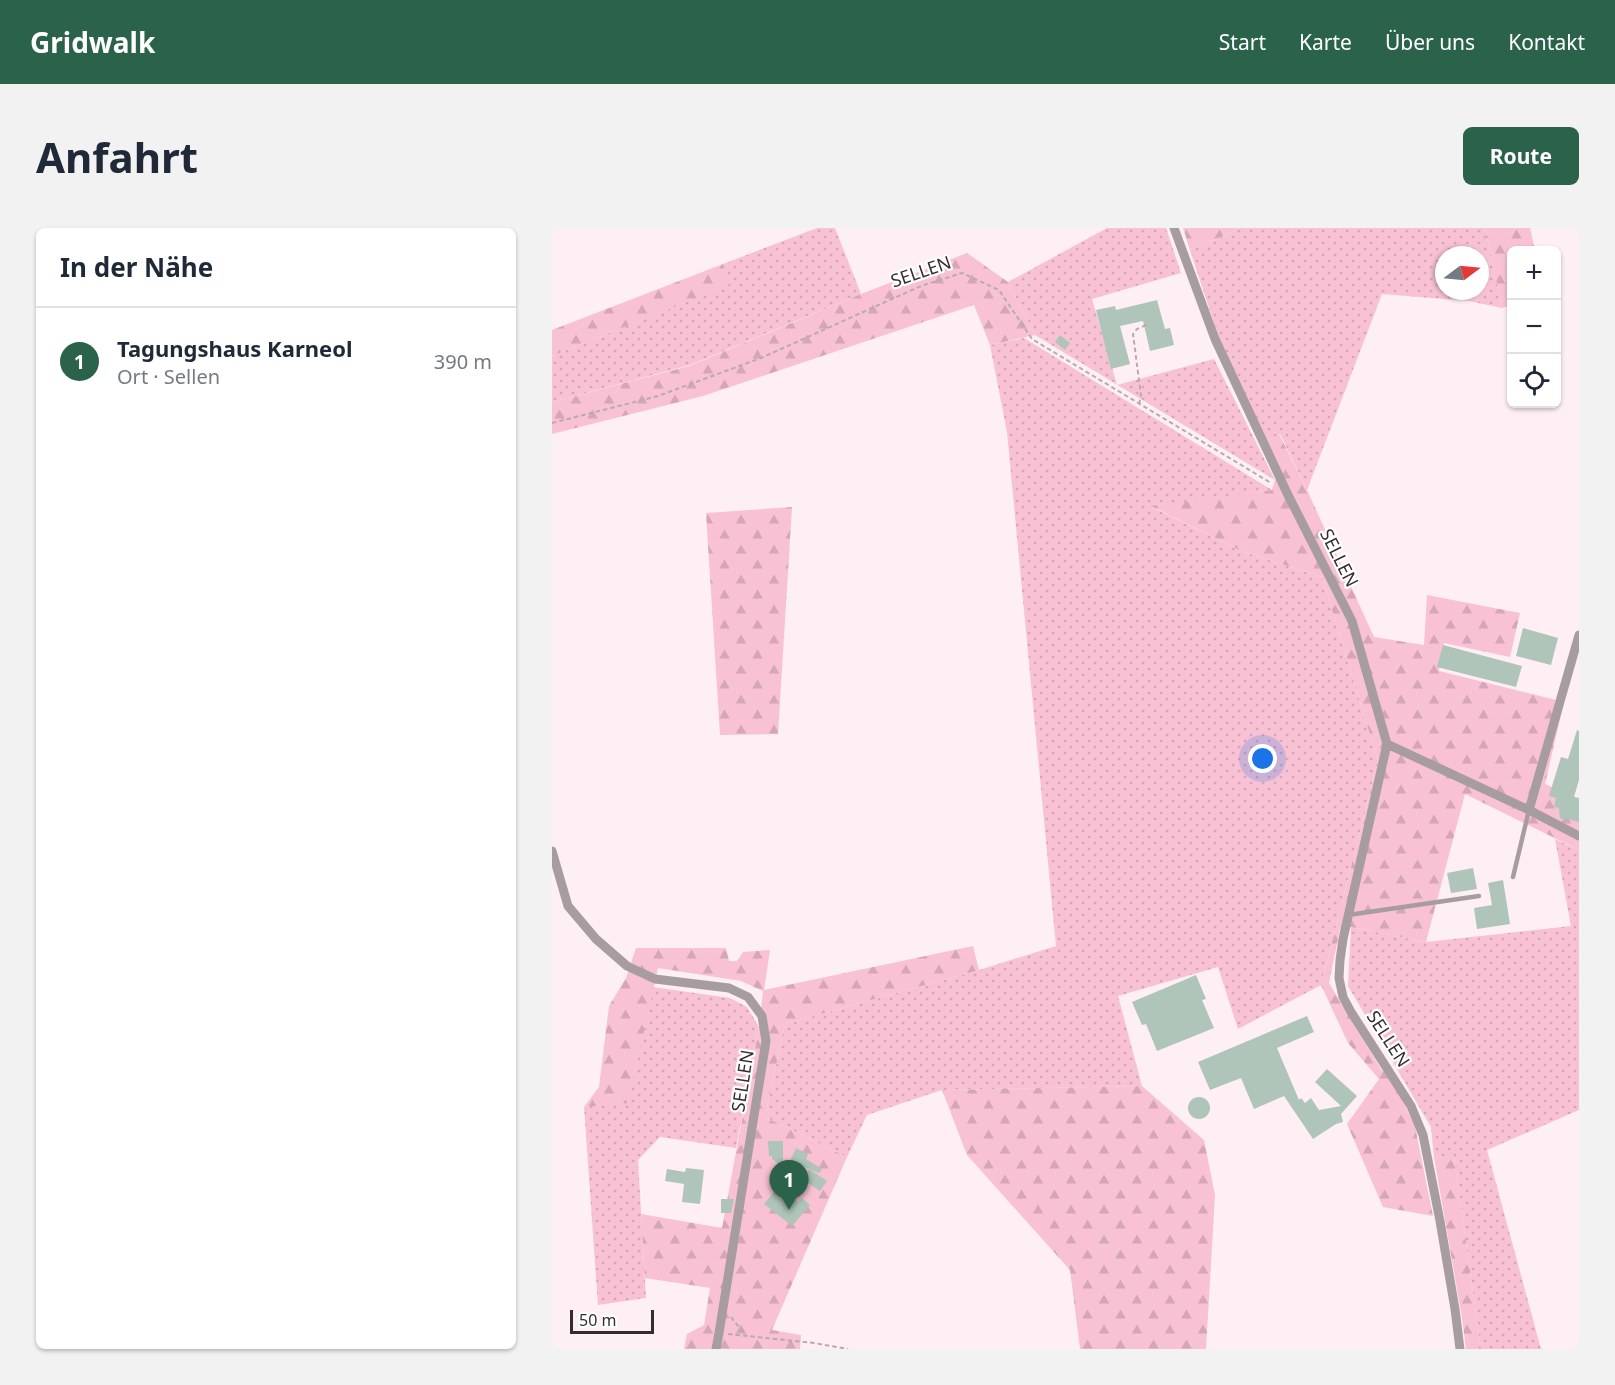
<!DOCTYPE html>
<html lang="de">
<meta charset="utf-8">
<style>
:root{--surface:#fff;--page:#f2f2f3;--text:#1f2937;--muted:#747a83;--line:#e0e1e3;--accent:#2b634a}
body{margin:0;font-family:"Noto Sans",sans-serif;background:var(--page);color:var(--text)}
.controls{position:absolute;right:18px;top:18px;display:grid;overflow:hidden;border-radius:9px;box-shadow:0 2px 4px #0004}
.controls button{width:54px;height:54px;display:grid;place-items:center;padding:0;border:0;border-bottom:2px solid var(--line);background:var(--surface);color:var(--text);font:30px sans-serif}
.compass{position:absolute;left:883px;top:18px;width:54px;height:54px;border-radius:50%;background:var(--surface);box-shadow:0 2px 4px #0004;rotate:74deg}
.scale{position:absolute;left:18px;bottom:15px;width:84px;box-sizing:border-box;padding-left:6px;border:3px solid #352c2f;border-top:0;font-size:16px;line-height:21px;white-space:nowrap;color:#352c2f;-webkit-text-stroke:4px #fff;paint-order:stroke}
.you{position:absolute;left:711px;top:531px;width:21px;height:21px;margin:-15px;border:4px solid #fff;border-radius:50%;background:#1a73e8;box-shadow:0 0 0 9px #1a73e833}
.badge{display:grid;place-items:center;width:39px;height:39px;border-radius:50%;background:var(--accent);color:#fff;font-size:20px;font-weight:700}
.pin{position:absolute;translate:-50% -50px;filter:drop-shadow(0 2px 3px #0008)}
.pin::after{content:'';position:absolute;top:32px;width:21px;height:18px;background:inherit;clip-path:polygon(0 0,100% 0,50% 100%)}
.list{margin:0;padding:0;list-style:none}
h2{display:flex;justify-content:space-between;align-items:center;height:78px;margin:0;padding:0 24px;font-size:26px}
h2 small{font-size:20px;font-weight:400;color:var(--muted)}
.list li{display:grid;grid-template-columns:39px 1fr auto;gap:18px;align-items:center;box-sizing:border-box;height:108px;padding:0 24px;border-top:2px solid var(--line)}
.list b{display:block;font-size:22px;white-space:nowrap}
.list p{margin:0;font-size:20px;white-space:nowrap;color:var(--muted)}
.list em{font-size:20px;font-style:normal;color:var(--muted)}
.icon{flex:none;width:33px;height:33px;fill:none;stroke:currentColor;stroke-width:2;stroke-linecap:round;stroke-linejoin:round}
.map{position:relative;flex:none;width:1027px;height:1121px;overflow:hidden;border-radius:9px}
header{display:flex;align-items:center;gap:36px;box-sizing:border-box;height:84px;padding:0 30px;background:var(--accent);color:#fff}
header strong{font-size:28px}
nav{display:flex;gap:33px;margin-inline-start:auto;font-size:21px}
.intro{display:flex;align-items:center;justify-content:space-between;box-sizing:border-box;height:144px;padding:0 36px}
h1{margin:0;font-size:42px}
.button{padding:15px 27px;border-radius:9px;background:var(--accent);color:#fff;font-size:21px;font-weight:700}
main{display:flex;gap:36px;padding:0 36px}
aside{flex:1;background:var(--surface);border-radius:9px;box-shadow:0 2px 4px #0004}
.map>svg:first-child{display:block}
.grass{fill:url(#grass-dots);fill-rule:evenodd}
.forest{fill:url(#forest-firs)}
.building{fill:#afc5b9}
.lines{fill:none;stroke-linecap:round;stroke-linejoin:round}
.path{stroke:#b8abaf;stroke-width:2;stroke-dasharray:4.5 3;stroke-linecap:butt}
.lane{stroke:#a79da0;stroke-width:4.5}
.street{stroke:#a79da0;stroke-width:9}
.labels{text-anchor:middle;stroke-width:4.5;stroke-linejoin:round;paint-order:stroke}
.street-label{font-size:18px;fill:#352c2f;stroke:#fff}
</style>
<header>
<strong>Gridwalk</strong>
<nav><a>Start</a><a>Karte</a><a>Über uns</a><a>Kontakt</a></nav>
</header>
<div class="intro"><h1>Anfahrt</h1><a class="button">Route</a></div>
<main>
<aside>
<h2>In der Nähe<small></small></h2>
<ul class="list">
<li><span class="badge">1</span><div><b>Tagungshaus Karneol</b><p>Ort · Sellen</p></div><em>390 m</em></li>
</ul>
</aside>
<div class="map">
<svg width="1027" height="1121" viewBox="0 0 1027 1121">
<defs>
<pattern id="grass-dots" width="8" height="8" patternUnits="userSpaceOnUse" patternTransform="scale(1.5)"><rect width="8" height="8" fill="#f8c1d4"/><path d="M2 2h.1M6 6h.1" fill="none" stroke="#d5a6b6" stroke-width="1.8" stroke-linecap="round"/></pattern>
<pattern id="forest-firs" width="22" height="20" patternUnits="userSpaceOnUse" patternTransform="scale(1.5)"><rect width="22" height="20" fill="#f8c1d4"/><path d="M5 1l3.5 6h-7zM16 11l3.5 6h-7z" fill="#d5a6b6"/></pattern>
</defs>
<rect width="100%" height="100%" fill="#feeff4"/>
<!-- grass -->
<g class="grass">
<path d="M265,0h18l26,66 -171,71 -138,37v-46l176,-71 -5,-21z"/>
<path d="M555,0h59l15,45 -89,26 25,86 97,-26 61,121 -240,-145 -27,-53z"/>
<path d="M689,0h244l17,80 -33,-7 -87,-7 -75,196 -27,-56 -14,7 -47,-103 -29,-88zM892,27h36v36h-36z"/>
<path d="M472,110l248,152 -120,17 89,44 81,26 56,184 -57,224 -83,44 -20,-62 -100,29 24,90 -200,4 -75,25 -20,42 -82,-40 20,-93 194,-54 77,-24 -49,-514 -17,-87z"/>
<path d="M1003,611l24,11v260l-92,40 54,199h-60l-27,-192h-20l-3,-30 -83,-141 3,-59 75,15 145,-16z"/>
<path d="M101,759l77,11 17,9 12,20 -23,121 -76,-11 -22,23 8,138 -48,7 -14,-198 44,-5z"/>
</g>
<!-- forest -->
<g class="forest">
<path d="M631,0h58l-51,22z"/>
<path d="M933,0h45l5,22h-23l-1,55 -9,3z"/>
<path d="M415,25l41,29 27,53 -45,10 -16,-40 -271,91 -151,38v-32l137,-36 172,-72z"/>
<path d="M171,36l6,21 -177,71v-26z"/>
<path d="M727,206l28,56 67,147 50,8 3,-50 93,18 -10,44 -66,-14 -5,28 125,31 -19,82 34,15v51l-114,-56 -39,148 -75,-15 -11,2 -11,54 52,86 11,10 23,47 18,90 -50,-9 -36,-83 32,-45 -31,-36 -27,-58 57,-224 -56,-184 -81,-26 -90,-45 121,-16 3,-10 7,-4 -16,-35z"/>
<path d="M240,279l-14,227 -58,1 -14,-222z"/>
<path d="M421,718l6,24 -194,54 -20,93 82,40 -75,173 29,5 -1,14h-116l3,-15 17,-9 6,-37 -65,-10 -4,-64 81,14 37,-201 4,-36 -22,-10 -83,-13 -30,135 -44,4 15,-20 10,-81 17,-28 10,-30h90l3,13h8l6,-9 27,-2 -6,40z"/>
<path d="M590,858l62,54 11,55 -9,154h-126l-10,-79 -103,-115 -25,-65z"/>
<path d="M882,929h20l27,192h-15l-4,-31z"/>
</g>
<!-- building -->
<g class="building">
<path d="M605,72l8,29 5,-1 4,17 -24,6 -7,-30 -23,5 10,38 -19,5 -15,-59 19,-4 1,4z"/>
<path d="M508,107l10,8 -5,7 -10,-8z"/>
<path d="M971,400l35,10 -7,27 -35,-9z"/>
<path d="M891,417l79,21 -6,21 -79,-20z"/>
<path d="M1025,502l2,1v49l-5,17 5,1v24l-11,-3 -4,1 -4,-2 -1,-10 -5,-1 2,-9 -7,-2 12,-39 7,2z"/>
<path d="M921,640l4,21 -26,4 -4,-20z"/>
<path d="M951,652l7,44 -33,5 -3,-21 18,-3 -4,-22z"/>
<path d="M644,747l10,24 -4,1 12,28 -57,23 -11,-27 -4,1 -10,-23z"/>
<path d="M755,788l7,16 -37,16 22,52 2,-2 4,5 6,-5 8,12 22,-4 -26,-24 12,-13 30,27 -16,18 2,8 -7,2 -23,15 -29,-43 -30,13 -13,-31 -31,12 -12,-28z"/>
<circle cx="647" cy="880" r="11"/>
<path d="M216,913h15v26l-11,-8v-3h-3z"/>
<path d="M244,920l12,6 -2,5 16,10 -3,4 -29,-12z"/>
<path d="M134,940l18,2 -4,34 -18,-2 2,-18 -19,-3 2,-12 18,3z"/>
<path d="M257,941l18,12 -7,10 -18,-12z"/>
<path d="M232,948l1,28 5,-8 8,6 4,-4 8,7 -18,21 -28,-22 14,-17h1z"/>
<path d="M169,971h13l-3,14h-10z"/>
</g>
<g class="lines">
<!-- path -->
<g class="path">
<path d="M587,176l2,-8 -8,-62 4,-5 9,-4"/>
<path d="M0,195l106,-27 103,-38 160,-72 41,-13 37,17 33,49 239,144"/>
<path d="M179,1089l15,19"/>
<path d="M176,1106l86,9 34,6"/>
</g>
<!-- lane -->
<g class="lane">
<path d="M961,649l16,-67"/>
<path d="M796,687l131,-19"/>
</g>
<!-- street -->
<g class="street">
<path d="M622,0l41,111 72,154 65,128 35,123"/>
<path d="M977,582l50,-175"/>
<path d="M0,623l16,55 28,33 31,27 28,13 74,9 19,9 14,19 4,25 -47,292 -3,16"/>
<path d="M908,1121l-5,-40 -15,-88 -17,-86 -12,-29 -60,-94 -8,-15 -4,-19 1,-18 3,-21 44,-195 142,66 50,26"/>
</g>
</g>
<g class="labels">
<!-- street labels -->
<g class="street-label">
<text transform="translate(369 44) rotate(-19)" y="6">SELLEN</text>
<text transform="translate(787 330) rotate(63)" y="6">SELLEN</text>
<text transform="translate(836 811) rotate(57)" y="6">SELLEN</text>
<text transform="translate(191 853) rotate(-81)" y="6">SELLEN</text>
</g>
</g>
</svg>
<div class="controls">
<button>+</button>
<button>−</button>
<button><svg class="icon" aria-label="locate" viewBox="0 0 24 24"><circle cx="12" cy="12" r="6"/><path d="M12 2v4M12 18v4M2 12h4M18 12h4"/></svg></button>
</div>
<svg class="compass" viewBox="-18 -18 36 36"><path d="M0-13l5 13h-10z" fill="#e53935"/><path d="M0 13l5-13h-10z" fill="#747a83"/></svg>
<div class="scale">50 m</div>
<div class="you"></div>
<div class="pin badge" style="left:237px;top:982px">1</div>
</div>
</main>
